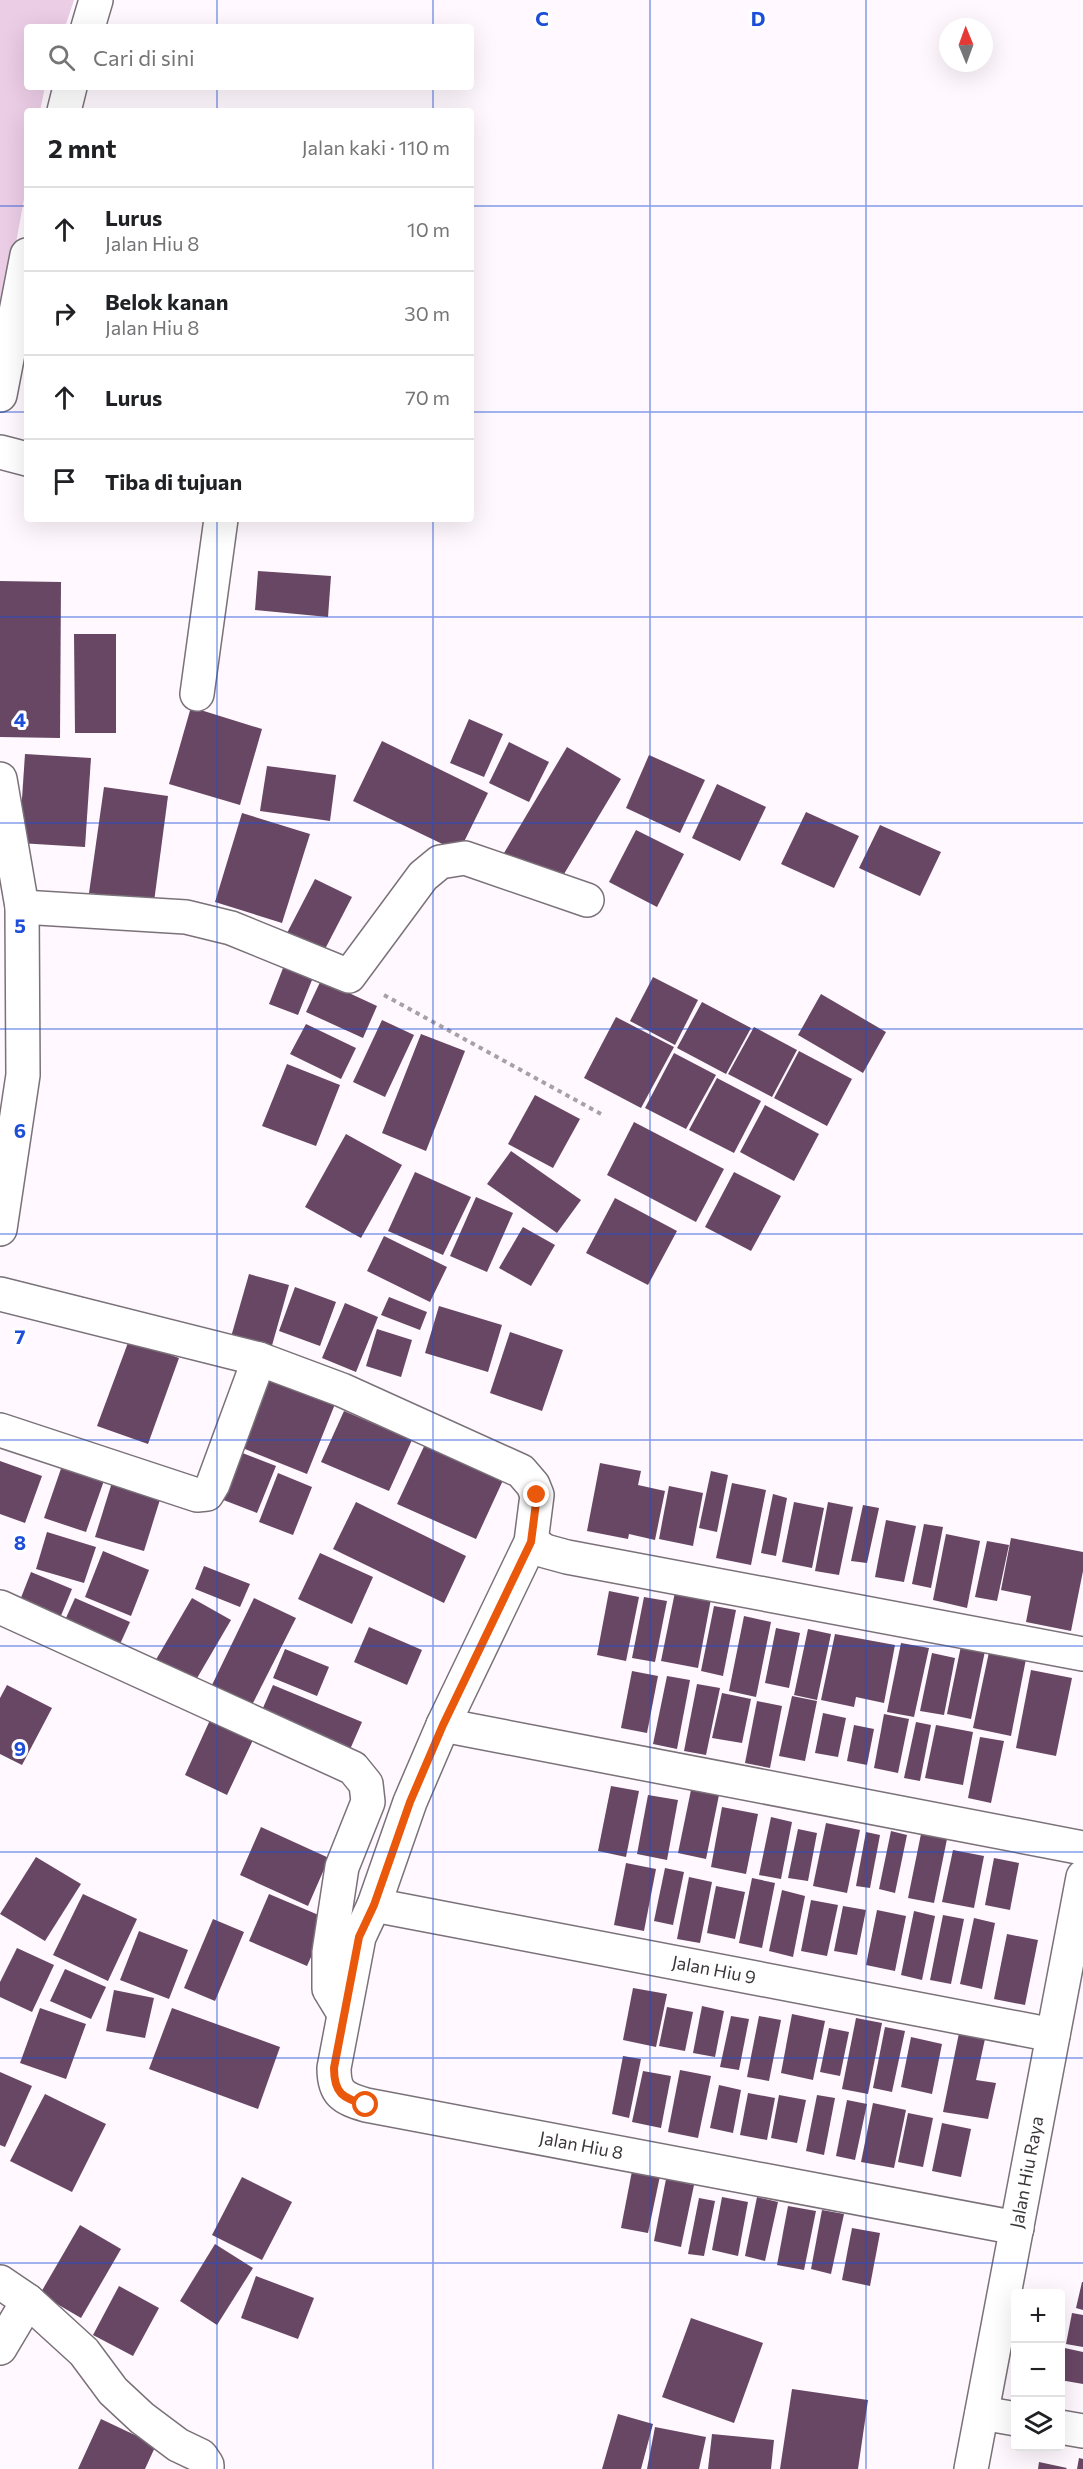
<!DOCTYPE html>
<html lang="id">
<meta charset="utf-8">
<style>
:root{--surface:#fff;--page:#f2f2f2;--text:#202124;--muted:#757577;--line:#e0e0e0}
body{margin:0;font-family:Commissioner,sans-serif;background:var(--page);color:var(--text)}
.controls{position:absolute;right:18px;bottom:18px;display:grid;overflow:hidden;border-radius:6px;box-shadow:0 6px 24px #0002}
.controls button{width:54px;height:54px;display:grid;place-items:center;padding:0;border:0;border-bottom:2px solid var(--line);background:var(--surface);color:var(--text);font:30px sans-serif}
.compass{position:absolute;left:939px;top:18px;width:54px;height:54px;border-radius:50%;background:var(--surface);box-shadow:0 6px 24px #0002;rotate:359deg}
.stop{position:absolute;width:18px;height:18px;margin:-14px;border:4px solid #ea580c;border-radius:50%;background:#fff}
.stop.end{background:#ea580c;border-color:#fff;box-shadow:0 2px 6px #0008}
.list{margin:0;padding:0;list-style:none}
h2{display:flex;justify-content:space-between;align-items:center;height:78px;margin:0;padding:0 24px;font-size:26px}
h2 small{font-size:20px;font-weight:400;color:var(--muted)}
.list li{display:grid;grid-template-columns:39px 1fr auto;gap:18px;align-items:center;box-sizing:border-box;height:84px;padding:0 24px;border-top:2px solid var(--line)}
.list b{display:block;font-size:22px;white-space:nowrap}
.list p{margin:0;font-size:20px;white-space:nowrap;color:var(--muted)}
.list em{font-size:20px;font-style:normal;color:var(--muted)}
.icon{flex:none;width:33px;height:33px;fill:none;stroke:currentColor;stroke-width:2;stroke-linecap:round;stroke-linejoin:round}
.map{position:relative;flex:none;width:1083px;height:2469px;overflow:hidden}
.search{position:absolute;background:var(--surface);box-shadow:0 6px 24px #0002;left:24px;top:24px;width:450px;height:66px;display:flex;align-items:center;gap:15px;box-sizing:border-box;padding:0 21px;border-radius:6px;color:var(--muted);font-size:22px}
.panel{position:absolute;background:var(--surface);box-shadow:0 6px 24px #0002;left:24px;top:108px;width:450px;height:414px;border-radius:6px}
.map>svg:first-child{display:block}
.green{fill:#ebcde6}
.building{fill:#684764}
.lines{fill:none;stroke-linecap:round;stroke-linejoin:round}
.minor-casing{stroke:#7a7179;stroke-width:36}
.path{stroke:#a7a1a6;stroke-width:4;stroke-dasharray:4.5 4.5;stroke-linecap:butt}
.minor{stroke:#fff;stroke-width:33}
.route{stroke:#ea580c;stroke-width:8}
.grid{fill:none;stroke:#1d4ed8;stroke-width:1.5;stroke-opacity:0.55}
.labels{text-anchor:middle;stroke-width:6;stroke-linejoin:round;paint-order:stroke}
.street-label{font-size:18px;fill:#3a363a;stroke:#fff}
.grid-label{font-size:20px;text-anchor:middle;font-weight:bold;fill:#1d4ed8;stroke:#fff;stroke-width:6;stroke-linejoin:round;paint-order:stroke}
</style>
<div class="map">
<svg width="1083" height="2469" viewBox="0 0 1083 2469">
<rect width="100%" height="100%" fill="#fff8fe"/>
<!-- green -->
<path class="green" d="M0,0h74l-9,27h-38v60h18l-5,24h-13v72l-27,147z"/>
<!-- building -->
<g class="building">
<path d="M258,571l73,5 -3,41 -73,-7z"/>
<path d="M0,581l61,1 -1,156 -60,-1z"/>
<path d="M74,634h42v99h-41z"/>
<path d="M191,707l71,22 -22,76 -71,-21z"/>
<path d="M469,719l34,15 -19,43 -34,-14z"/>
<path d="M382,741l106,52 -29,59 -106,-51z"/>
<path d="M509,742l40,20 -20,40 -40,-19z"/>
<path d="M567,747l54,32 -63,105 -54,-31z"/>
<path d="M25,754l66,4 -6,89 -66,-4z"/>
<path d="M649,755l56,25 -25,53 -54,-25z"/>
<path d="M267,766l69,9 -6,46 -70,-10z"/>
<path d="M717,784l49,23 -26,54 -48,-23z"/>
<path d="M104,787l64,9 -14,106 -65,-9z"/>
<path d="M806,812l53,24 -25,52 -53,-24z"/>
<path d="M242,813l68,21 -28,89 -67,-21z"/>
<path d="M880,825l61,27 -21,44 -61,-28z"/>
<path d="M636,830l48,24 -27,53 -48,-25z"/>
<path d="M315,879l37,18 -28,54 -37,-18z"/>
<path d="M285,963l29,12 -16,40 -29,-11z"/>
<path d="M653,977l45,23 -23,45 -45,-24z"/>
<path d="M321,980l56,26 -14,32 -57,-26z"/>
<path d="M821,994l65,38 -23,41 -65,-38z"/>
<path d="M702,1002l49,26 -25,46 -49,-26z"/>
<path d="M616,1017l58,30 -33,61 -57,-30z"/>
<path d="M382,1020l32,15 -29,62 -32,-15z"/>
<path d="M306,1024l50,24 -15,31 -51,-25z"/>
<path d="M754,1027l43,23 -25,47 -44,-23z"/>
<path d="M421,1034l44,17 -39,100 -44,-18z"/>
<path d="M799,1051l53,28 -25,47 -53,-28z"/>
<path d="M674,1053l42,22 -30,54 -41,-21z"/>
<path d="M287,1064l53,21 -24,61 -54,-20z"/>
<path d="M717,1078l44,23 -27,52 -45,-23z"/>
<path d="M535,1095l45,24 -27,49 -45,-24z"/>
<path d="M765,1105l54,29 -25,47 -54,-29z"/>
<path d="M634,1122l90,47 -28,53 -89,-47z"/>
<path d="M346,1134l56,31 -41,73 -56,-31z"/>
<path d="M511,1151l70,49 -24,33 -70,-49z"/>
<path d="M415,1172l56,25 -28,58 -55,-24z"/>
<path d="M734,1172l47,24 -30,55 -46,-24z"/>
<path d="M476,1197l37,16 -26,59 -37,-16z"/>
<path d="M615,1198l62,33 -29,54 -62,-32z"/>
<path d="M523,1227l32,18 -24,41 -32,-18z"/>
<path d="M384,1236l63,31 -17,35 -63,-31z"/>
<path d="M249,1274l40,11 -18,64 -40,-12z"/>
<path d="M295,1287l41,15 -16,44 -41,-15z"/>
<path d="M389,1297l38,15 -7,18 -39,-15z"/>
<path d="M345,1303l33,14 -22,55 -34,-14z"/>
<path d="M439,1306l63,19 -14,47 -63,-19z"/>
<path d="M377,1329l35,11 -11,37 -35,-11z"/>
<path d="M510,1332l53,18 -21,61 -52,-18z"/>
<path d="M129,1340l50,18 -31,86 -51,-18z"/>
<path d="M269,1377l66,27 -28,70 -67,-27z"/>
<path d="M344,1411l68,29 -23,51 -68,-29z"/>
<path d="M427,1440l78,36 -29,63 -79,-35z"/>
<path d="M232,1449l44,17 -19,47 -44,-17z"/>
<path d="M65,1457l42,15 -21,60 -42,-14z"/>
<path d="M0,1461l42,15 -17,47 -25,-9z"/>
<path d="M600,1463l41,8 -3,14 27,6 -10,49 -26,-6 -1,5 -41,-8z"/>
<path d="M711,1471l17,4 -11,57 -18,-4z"/>
<path d="M278,1473l34,14 -19,48 -34,-13z"/>
<path d="M114,1476l49,14 -19,61 -49,-14z"/>
<path d="M732,1483l34,7 -15,75 -35,-7z"/>
<path d="M669,1486l34,7 -10,53 -34,-7z"/>
<path d="M773,1494l14,4 -11,58 -15,-3z"/>
<path d="M356,1502l110,54 -22,47 -111,-54z"/>
<path d="M794,1502l30,6 -12,60 -30,-6z"/>
<path d="M828,1502l25,5 -14,68 -24,-4z"/>
<path d="M863,1505l16,3 -12,55 -16,-2z"/>
<path d="M886,1520l30,6 -12,56 -29,-5z"/>
<path d="M924,1524l19,3 -12,61 -19,-4z"/>
<path d="M47,1532l49,15 -12,36 -48,-14z"/>
<path d="M946,1534l34,7 -13,67 -34,-8z"/>
<path d="M1011,1538l72,14v19l-12,60 -45,-9 5,-26 -30,-6z"/>
<path d="M987,1541l22,4 -12,56 -22,-4z"/>
<path d="M103,1551l46,19 -18,46 -46,-19z"/>
<path d="M320,1553l53,24 -21,47 -54,-25z"/>
<path d="M204,1566l46,18 -10,23 -45,-18z"/>
<path d="M31,1572l41,17 -14,34 -41,-15z"/>
<path d="M609,1591l30,6 -13,64 -29,-6z"/>
<path d="M675,1592l36,7 -13,69 -37,-7z"/>
<path d="M644,1597l23,4 -12,61 -23,-4z"/>
<path d="M75,1598l55,24 -14,31 -55,-24z"/>
<path d="M192,1598l39,22 -38,65 -39,-22z"/>
<path d="M254,1598l42,20 -45,89 -40,-20z"/>
<path d="M714,1606l22,4 -13,66 -22,-5z"/>
<path d="M744,1616l27,6 -15,75 -27,-6z"/>
<path d="M369,1627l53,23 -15,35 -53,-23z"/>
<path d="M776,1628l24,5 -11,55 -24,-5z"/>
<path d="M808,1629l23,5 -14,66 -23,-5z"/>
<path d="M835,1634l60,11 -11,58 -28,-6 -2,10 -33,-7z"/>
<path d="M901,1643l28,5 -15,69 -27,-5z"/>
<path d="M961,1646l24,5 -14,68 -24,-5z"/>
<path d="M285,1649l44,18 -12,29 -44,-18z"/>
<path d="M989,1652l37,7 -15,77 -38,-8z"/>
<path d="M932,1653l23,5 -11,57 -24,-4z"/>
<path d="M1031,1670l41,8 -16,78 -40,-8z"/>
<path d="M632,1671l26,5 -11,57 -26,-5z"/>
<path d="M667,1676l23,4 -13,69 -24,-5z"/>
<path d="M697,1684l23,4 -14,67 -22,-4z"/>
<path d="M7,1685l45,23 -30,57 -22,-11v-56z"/>
<path d="M273,1685l89,37 -14,32 -89,-37z"/>
<path d="M722,1693l29,6 -9,44 -30,-5z"/>
<path d="M792,1696l25,5 -12,60 -26,-5z"/>
<path d="M757,1701l25,5 -12,62 -25,-5z"/>
<path d="M823,1713l23,5 -8,39 -23,-4z"/>
<path d="M884,1714l25,5 -11,54 -24,-5z"/>
<path d="M210,1720l43,20 -26,55 -42,-20z"/>
<path d="M916,1722l15,3 -11,56 -16,-3z"/>
<path d="M854,1725l20,4 -7,36 -20,-4z"/>
<path d="M936,1725l37,7 -10,53 -38,-7z"/>
<path d="M980,1737l24,4 -13,62 -23,-5z"/>
<path d="M611,1786l28,5 -13,66 -28,-6z"/>
<path d="M691,1790l28,5 -13,64 -28,-6z"/>
<path d="M648,1795l30,5 -11,60 -30,-6z"/>
<path d="M722,1807l36,7 -12,60 -35,-7z"/>
<path d="M771,1817l21,5 -11,57 -22,-4z"/>
<path d="M826,1823l34,7 -13,63 -34,-7z"/>
<path d="M261,1827l68,31 -21,48 -68,-31z"/>
<path d="M798,1829l19,4 -9,48 -20,-3z"/>
<path d="M891,1831l16,4 -12,58 -16,-4z"/>
<path d="M866,1832l14,3 -10,53 -14,-2z"/>
<path d="M921,1834l26,5 -13,64 -26,-5z"/>
<path d="M953,1850l31,6 -10,52 -32,-6z"/>
<path d="M36,1857l45,27 -36,57 -45,-27z"/>
<path d="M994,1858l25,5 -9,47 -25,-5z"/>
<path d="M626,1863l30,6 -12,62 -30,-6z"/>
<path d="M665,1868l19,4 -11,53 -19,-4z"/>
<path d="M689,1877l23,5 -12,61 -23,-4z"/>
<path d="M752,1878l23,5 -13,65 -23,-5z"/>
<path d="M716,1886l29,6 -10,47 -28,-6z"/>
<path d="M782,1890l23,6 -12,61 -24,-6z"/>
<path d="M83,1894l54,25 -29,62 -55,-26z"/>
<path d="M269,1894l59,25 -21,47 -58,-25z"/>
<path d="M811,1900l27,5 -11,51 -26,-5z"/>
<path d="M843,1906l23,4 -9,45 -23,-4z"/>
<path d="M877,1910l29,6 -11,55 -29,-6z"/>
<path d="M914,1911l21,5 -13,64 -21,-5z"/>
<path d="M943,1915l21,4 -13,65 -21,-4z"/>
<path d="M974,1918l21,5 -13,66 -22,-5z"/>
<path d="M213,1919l31,13 -29,69 -31,-13z"/>
<path d="M139,1931l49,19 -19,49 -49,-19z"/>
<path d="M1007,1934l31,6 -13,65 -31,-6z"/>
<path d="M17,1948l37,17 -22,47 -32,-15v-15z"/>
<path d="M65,1969l41,18 -15,32 -41,-18z"/>
<path d="M633,1988l34,6 -11,53 -33,-7z"/>
<path d="M114,1990l40,8 -9,40 -39,-7z"/>
<path d="M702,2006l22,5 -9,46 -22,-4z"/>
<path d="M667,2007l26,5 -8,39 -26,-5z"/>
<path d="M40,2008l46,16 -20,55 -46,-16z"/>
<path d="M172,2008l108,39 -22,62 -109,-40z"/>
<path d="M792,2014l33,7 -12,59 -32,-7z"/>
<path d="M731,2016l18,3 -10,51 -19,-3z"/>
<path d="M759,2016l22,4 -12,61 -22,-4z"/>
<path d="M856,2018l26,5 -14,71 -26,-5z"/>
<path d="M885,2027l20,4 -13,61 -19,-4z"/>
<path d="M829,2028l20,4 -9,44 -20,-4z"/>
<path d="M959,2033l26,6 -9,41 20,3 -8,36 -45,-7z"/>
<path d="M911,2037l31,7 -10,50 -31,-7z"/>
<path d="M623,2056l18,3 -12,59 -17,-4z"/>
<path d="M680,2070l31,6 -13,62 -30,-6z"/>
<path d="M643,2071l28,5 -10,52 -29,-6z"/>
<path d="M0,2072l32,14 -27,61 -5,-2z"/>
<path d="M719,2085l22,5 -8,43 -23,-5z"/>
<path d="M748,2093l27,5 -8,42 -27,-5z"/>
<path d="M45,2094l61,30 -34,68 -62,-31z"/>
<path d="M779,2095l27,5 -9,43 -26,-5z"/>
<path d="M817,2095l18,3 -11,57 -18,-4z"/>
<path d="M847,2100l20,4 -12,56 -19,-4z"/>
<path d="M873,2103l33,7 -12,58 -33,-6z"/>
<path d="M908,2113l25,5 -10,49 -25,-5z"/>
<path d="M942,2123l29,6 -10,48 -29,-6z"/>
<path d="M632,2171l28,5 -12,57 -27,-5z"/>
<path d="M242,2177l50,25 -30,58 -50,-25z"/>
<path d="M666,2179l28,6 -13,62 -27,-6z"/>
<path d="M722,2197l26,5 -10,54 -26,-6z"/>
<path d="M757,2197l21,5 -13,59 -20,-5z"/>
<path d="M699,2198l16,3 -11,55 -16,-2z"/>
<path d="M788,2206l28,5 -12,59 -27,-5z"/>
<path d="M822,2210l22,4 -13,60 -20,-5z"/>
<path d="M80,2225l41,24 -40,69 -41,-24z"/>
<path d="M852,2228l28,5 -10,53 -28,-6z"/>
<path d="M215,2244l38,24 -36,57 -37,-24z"/>
<path d="M256,2276l58,22 -16,41 -57,-21z"/>
<path d="M1082,2282h1v28l-7,-2z"/>
<path d="M119,2286l40,22 -26,48 -40,-21z"/>
<path d="M1072,2313l11,2v32l-17,-3z"/>
<path d="M691,2318l72,25 -29,80 -72,-26z"/>
<path d="M1060,2347l23,5v32l-23,-4z"/>
<path d="M792,2389l76,11 -10,69h-78z"/>
<path d="M618,2414l35,10 -12,45h-39z"/>
<path d="M101,2419l55,26 -11,24h-67z"/>
<path d="M655,2427l51,10 -7,32h-52z"/>
<path d="M712,2434l62,6 -3,29h-63z"/>
<path d="M1079,2458l4,1v10h-6z"/>
<path d="M1039,2462l28,6 -1,1h-28z"/>
</g>
<g class="lines">
<defs>
<g id="minor">
<path d="M88,27l8,-27"/>
<path d="M64,111l6,-24"/>
<path d="M0,395l27,-140"/>
<path d="M0,452l27,7"/>
<path d="M197,694l24,-175"/>
<path d="M0,779l22,128 1,168 -23,154"/>
<path d="M22,907l164,10 45,11 118,48 74,-100 17,-14 25,-4 122,42"/>
<path id="s1" d="M0,1294l259,65 83,31 179,81 12,14 4,10 -6,47 -88,183 -33,77 -36,103 -15,32 -25,131c0,26 9,30 32,37l651,123"/>
<path d="M0,1430l197,65 10,-1 6,-10 46,-125"/>
<path d="M531,1542l14,9 22,6 516,97"/>
<path d="M0,1607l353,161 13,16 2,18 -26,65 -13,85v37l14,23"/>
<path d="M443,1725l640,123"/>
<path id="s2" d="M374,1905l679,130"/>
<path d="M0,2282l28,19 56,51 29,39 29,27 36,27 23,11 6,9v4"/>
<path d="M0,2348l28,-47"/>
<path d="M982,2413l34,6"/>
<path d="M1060,2427l23,4"/>
<path id="s3" d="M971,2469l112,-592"/>
</g>
</defs>
<!-- minor casing -->
<use href="#minor" class="minor-casing"/>
<!-- path -->
<path class="path" d="M384,995l217,119"/>
<!-- minor -->
<use href="#minor" class="minor"/>
</g>
<g class="lines">
<!-- route -->
<path class="route" d="M366,2105c-23,-7 -32,-11 -32,-37l25,-131 15,-32 36,-103 33,-77 88,-183 6,-47"/>
</g>
<!-- grid -->
<path class="grid" d="M217,0v27M433,0v27M650,0v2469M866,0v2469M217,87v24M433,87v24M0,206h27M471,206h612M0,412h27M471,412h612M217,519v1950M433,519v1950M0,617h1083M0,823h1083M0,1029h1083M0,1234h1083M0,1440h1083M0,1646h1083M0,1852h1083M0,2058h1083M0,2263h1083"/>
<g class="labels">
<!-- street labels -->
<g class="street-label">
<text dy="6" stroke="none"><textPath href="#s2" startOffset="346">Jalan Hiu 9</textPath></text>
<text dy="6" stroke="none"><textPath href="#s1" startOffset="1467">Jalan Hiu 8</textPath></text>
<text dy="6" stroke="none"><textPath href="#s3" startOffset="302">Jalan Hiu Raya</textPath></text>
</g>
</g>
<g class="grid-label">
<text x="542" y="26">C</text>
<text x="758" y="26">D</text>
<text x="20" y="727">4</text>
<text x="20" y="933">5</text>
<text x="20" y="1138">6</text>
<text x="20" y="1344">7</text>
<text x="20" y="1550">8</text>
<text x="20" y="1756">9</text>
</g>
</svg>
<div class="controls">
<button>+</button>
<button>−</button>
<button><svg class="icon" aria-label="layers" viewBox="0 0 24 24"><path d="M12 4l9 5-9 5-9-5zM3 14l9 5 9-5"/></svg></button>
</div>
<svg class="compass" viewBox="-18 -18 36 36"><path d="M0-13l5 13h-10z" fill="#e53935"/><path d="M0 13l5-13h-10z" fill="#757577"/></svg>
<div class="stop" style="left:366px;top:2105px"></div>
<div class="stop end" style="left:537px;top:1495px"></div>
<div class="search"><svg class="icon" aria-label="search" viewBox="0 0 24 24"><circle cx="10" cy="10" r="6"/><path d="M15 15l6 6"/></svg>Cari di sini</div>
<section class="panel">
<h2>2 mnt<small>Jalan kaki · 110 m</small></h2>
<ul class="list">
<li><svg class="icon" aria-label="ahead" viewBox="0 0 24 24"><path d="M12 20V5M6 11l6-6 6 6"/></svg><div><b>Lurus</b><p>Jalan Hiu 8</p></div><em>10 m</em></li>
<li><svg class="icon" aria-label="right" viewBox="0 0 24 24"><path d="M7 20v-9h11M14 6l5 5-5 5"/></svg><div><b>Belok kanan</b><p>Jalan Hiu 8</p></div><em>30 m</em></li>
<li><svg class="icon" aria-label="ahead" viewBox="0 0 24 24"><path d="M12 20V5M6 11l6-6 6 6"/></svg><div><b>Lurus</b></div><em>70 m</em></li>
<li><svg class="icon" aria-label="arrive" viewBox="0 0 24 24"><path d="M6 21V4h12l-3 4 3 4H6"/></svg><div><b>Tiba di tujuan</b></div></li>
</ul>
</section>
</div>
